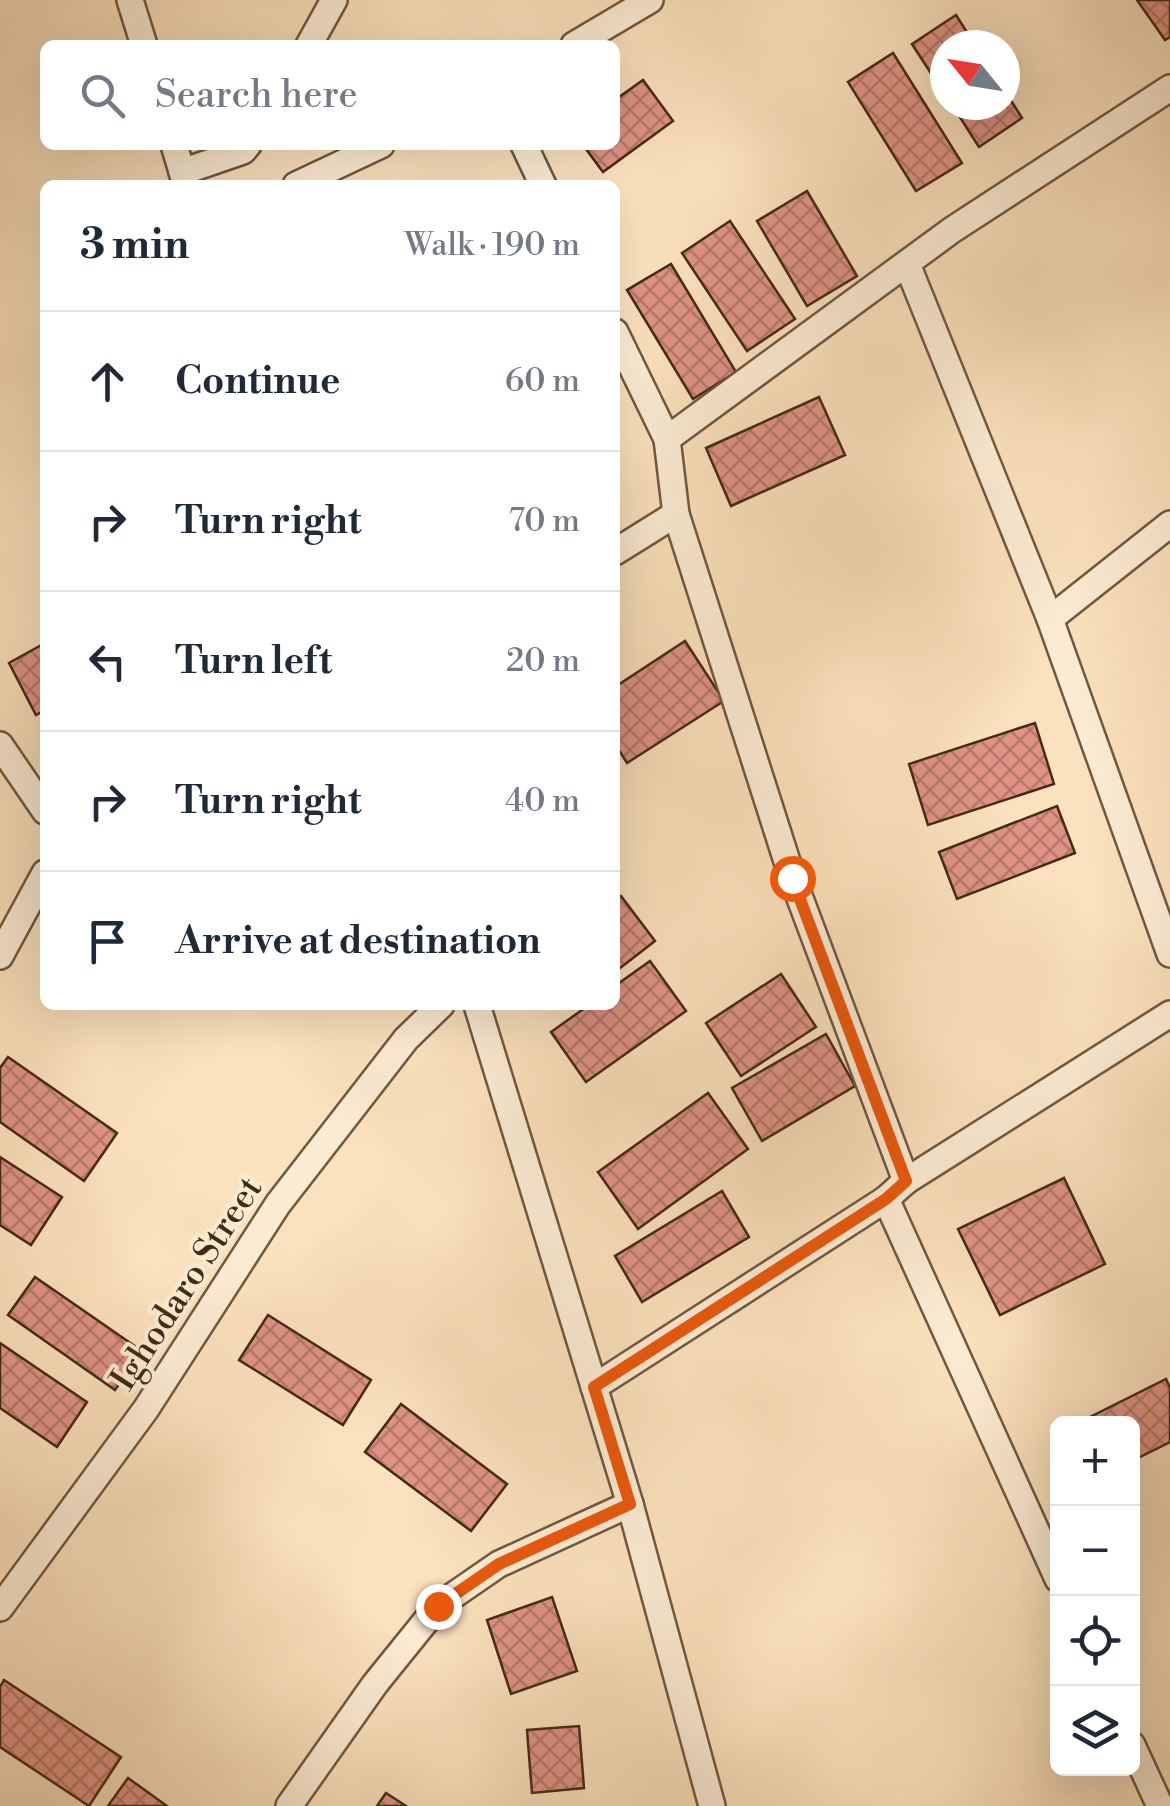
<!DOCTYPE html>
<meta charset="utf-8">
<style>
:root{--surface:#fff;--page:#f2f2f3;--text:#1f2937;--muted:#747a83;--line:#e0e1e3}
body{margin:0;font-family:"Libre Bodoni",serif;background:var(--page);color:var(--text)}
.controls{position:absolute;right:30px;bottom:30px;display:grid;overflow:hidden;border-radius:15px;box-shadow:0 10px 40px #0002}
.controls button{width:90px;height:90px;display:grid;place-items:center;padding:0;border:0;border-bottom:2px solid var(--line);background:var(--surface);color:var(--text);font:50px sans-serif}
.compass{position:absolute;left:930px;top:30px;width:90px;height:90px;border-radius:50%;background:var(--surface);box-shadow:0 10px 40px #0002;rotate:300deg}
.stop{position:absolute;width:30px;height:30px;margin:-22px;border:8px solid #ea580c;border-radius:50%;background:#fff}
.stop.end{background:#ea580c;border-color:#fff;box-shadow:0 2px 10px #0008}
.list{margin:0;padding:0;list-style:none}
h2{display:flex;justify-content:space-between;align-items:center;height:130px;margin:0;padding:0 40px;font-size:42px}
h2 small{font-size:32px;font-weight:400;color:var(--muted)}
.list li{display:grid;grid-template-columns:65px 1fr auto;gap:30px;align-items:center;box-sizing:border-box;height:140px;padding:0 40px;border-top:2px solid var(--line)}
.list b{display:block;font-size:38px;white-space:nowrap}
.list em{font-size:32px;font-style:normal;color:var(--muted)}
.icon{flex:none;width:55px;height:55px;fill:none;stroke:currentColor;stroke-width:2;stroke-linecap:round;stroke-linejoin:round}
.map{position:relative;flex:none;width:1170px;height:1806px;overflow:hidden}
.search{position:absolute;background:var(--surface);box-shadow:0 10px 40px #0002;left:40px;top:40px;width:580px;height:110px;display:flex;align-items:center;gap:25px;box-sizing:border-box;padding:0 35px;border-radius:15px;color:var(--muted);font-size:38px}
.panel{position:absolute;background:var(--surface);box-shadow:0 10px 40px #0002;left:40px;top:180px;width:580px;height:830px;border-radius:15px}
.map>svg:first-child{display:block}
.building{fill:url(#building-cross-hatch);stroke:#422a14;stroke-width:2.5}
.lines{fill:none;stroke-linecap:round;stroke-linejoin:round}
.minor-casing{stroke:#70583e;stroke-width:30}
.minor{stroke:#fcecd4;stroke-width:25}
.route{stroke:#ea580c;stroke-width:12}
.labels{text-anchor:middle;stroke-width:8;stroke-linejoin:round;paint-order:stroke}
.street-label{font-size:35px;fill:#422a14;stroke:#fcecd4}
</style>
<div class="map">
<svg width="1170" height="1806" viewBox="0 0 1170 1806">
<defs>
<pattern id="building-cross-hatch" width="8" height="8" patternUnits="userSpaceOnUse" patternTransform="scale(2.5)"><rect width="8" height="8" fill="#df9384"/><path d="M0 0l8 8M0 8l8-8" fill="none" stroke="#b6786b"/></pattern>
</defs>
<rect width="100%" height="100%" fill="#fbe1bd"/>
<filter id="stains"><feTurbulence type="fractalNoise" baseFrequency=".002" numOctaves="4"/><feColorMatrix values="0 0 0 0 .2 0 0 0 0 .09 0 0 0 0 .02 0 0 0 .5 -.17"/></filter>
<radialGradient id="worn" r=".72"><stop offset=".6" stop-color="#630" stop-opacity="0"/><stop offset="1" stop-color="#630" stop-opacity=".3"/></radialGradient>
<!-- building -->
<g class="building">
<path d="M1137,0h33v37l-5,3z"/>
<path d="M956,15l19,30h-30v50l-33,-51z"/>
<path d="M893,53l69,110 -46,28 -68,-109z"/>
<path d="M643,80l30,41 -70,51 -20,-27h32v-45z"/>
<path d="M1005,91l17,27 -43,29 -27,-42h53z"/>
<path d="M807,191l50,85 -50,30 -50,-85z"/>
<path d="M730,221l65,98 -48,32 -65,-98z"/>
<path d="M671,264l65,108 -43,27 -66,-109z"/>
<path d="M819,397l26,58 -114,51 -25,-58z"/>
<path d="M685,641l39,60 -97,62 -12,-19v-57z"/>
<path d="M45,643v67l-9,5 -27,-52z"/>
<path d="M1035,723l19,61 -126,41 -19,-61z"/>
<path d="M1057,806l18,47 -118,46 -18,-47z"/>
<path d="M621,896l34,45 -40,31v-71z"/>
<path d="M650,961l36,50 -100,71 -35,-50 38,-27h26v-19z"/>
<path d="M781,974l35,53 -75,49 -35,-53z"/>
<path d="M826,1034l29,52 -93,55 -30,-53z"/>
<path d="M8,1057l109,76 -33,48 -84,-59v-54z"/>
<path d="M708,1093l40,56 -110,80 -40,-57z"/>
<path d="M0,1157l62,40 -31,48 -31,-20z"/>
<path d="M1064,1178l41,86 -105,51 -42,-86z"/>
<path d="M722,1191l27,46 -107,65 -27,-46z"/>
<path d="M35,1277l107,74 -27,39 -107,-75z"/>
<path d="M268,1315l103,65 -28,45 -104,-65z"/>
<path d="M0,1343l87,59 -30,45 -57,-39z"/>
<path d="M1166,1379l4,9v54l-38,19v-37h-56z"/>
<path d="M401,1404l106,80 -36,47 -106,-79z"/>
<path d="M552,1597l25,74 -66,23 -24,-74z"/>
<path d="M4,1680l117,77 -32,49 -89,-59v-60z"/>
<path d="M579,1726l5,62 -52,5 -5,-63z"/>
<path d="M128,1778l39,28h-59z"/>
<path d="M386,1793l20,13h-29z"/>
</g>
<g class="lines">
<defs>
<g id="minor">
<path d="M130,0l14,45"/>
<path d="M309,45l25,-45"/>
<path d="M574,45l76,-45"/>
<path d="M174,145l12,40"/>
<path d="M524,145l19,40"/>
<path d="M182,172l61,-21 5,-6"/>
<path d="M296,185l85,-40"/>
<path d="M907,264l143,355 120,335"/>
<path d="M615,332l52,107"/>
<path d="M615,552l61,-38"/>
<path d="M1050,619l120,-95"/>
<path d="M0,745l45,66"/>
<path d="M0,956l45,-83"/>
<path d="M477,1005l153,499 82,302"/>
<path d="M906,1181l-114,-304 -116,-363 -9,-75 285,-209 218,-142"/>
<path d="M886,1199l172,380"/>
<path d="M594,1387l292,-188 20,-18 264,-167"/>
<path d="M0,1608l146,-199 132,-205 128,-165 35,-34"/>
<path d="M1132,1745l28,61"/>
<path d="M289,1806l86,-122 63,-78 61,-42 131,-60"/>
</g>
</defs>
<!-- minor casing -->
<use href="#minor" class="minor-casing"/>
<!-- minor -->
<use href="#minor" class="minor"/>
</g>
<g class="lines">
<!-- route -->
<path class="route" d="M438,1606l61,-42 131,-60 -36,-117 292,-188 20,-18 -114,-303"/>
</g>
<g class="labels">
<!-- street labels -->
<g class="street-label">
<text transform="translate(186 1283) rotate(-57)" y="12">Ighodaro Street</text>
</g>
</g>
<rect width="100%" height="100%" filter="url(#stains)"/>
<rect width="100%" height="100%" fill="url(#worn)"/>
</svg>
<div class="controls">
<button>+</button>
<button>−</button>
<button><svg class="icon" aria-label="locate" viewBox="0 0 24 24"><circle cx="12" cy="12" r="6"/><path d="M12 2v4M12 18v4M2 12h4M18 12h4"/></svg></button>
<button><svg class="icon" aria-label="layers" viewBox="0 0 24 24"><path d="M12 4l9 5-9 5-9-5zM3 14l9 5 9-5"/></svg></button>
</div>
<svg class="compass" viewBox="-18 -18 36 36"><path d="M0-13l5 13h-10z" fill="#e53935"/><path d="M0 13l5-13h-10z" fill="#747a83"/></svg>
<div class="stop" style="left:792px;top:878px"></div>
<div class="stop end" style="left:438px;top:1606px"></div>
<div class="search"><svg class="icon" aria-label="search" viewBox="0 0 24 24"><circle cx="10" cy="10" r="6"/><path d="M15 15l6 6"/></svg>Search here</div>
<section class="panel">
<h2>3 min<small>Walk · 190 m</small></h2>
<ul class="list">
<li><svg class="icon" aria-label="ahead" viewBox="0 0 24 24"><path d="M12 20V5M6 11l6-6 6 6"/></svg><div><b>Continue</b></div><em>60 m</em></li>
<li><svg class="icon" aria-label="right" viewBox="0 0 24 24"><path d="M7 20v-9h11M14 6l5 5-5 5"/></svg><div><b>Turn right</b></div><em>70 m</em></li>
<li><svg class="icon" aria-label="left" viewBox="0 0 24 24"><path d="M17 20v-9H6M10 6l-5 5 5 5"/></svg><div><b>Turn left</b></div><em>20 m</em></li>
<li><svg class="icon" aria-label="right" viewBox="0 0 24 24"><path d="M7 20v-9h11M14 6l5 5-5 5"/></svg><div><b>Turn right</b></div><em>40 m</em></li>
<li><svg class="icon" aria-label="arrive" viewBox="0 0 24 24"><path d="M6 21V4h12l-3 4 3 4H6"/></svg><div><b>Arrive at destination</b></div></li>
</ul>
</section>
</div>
